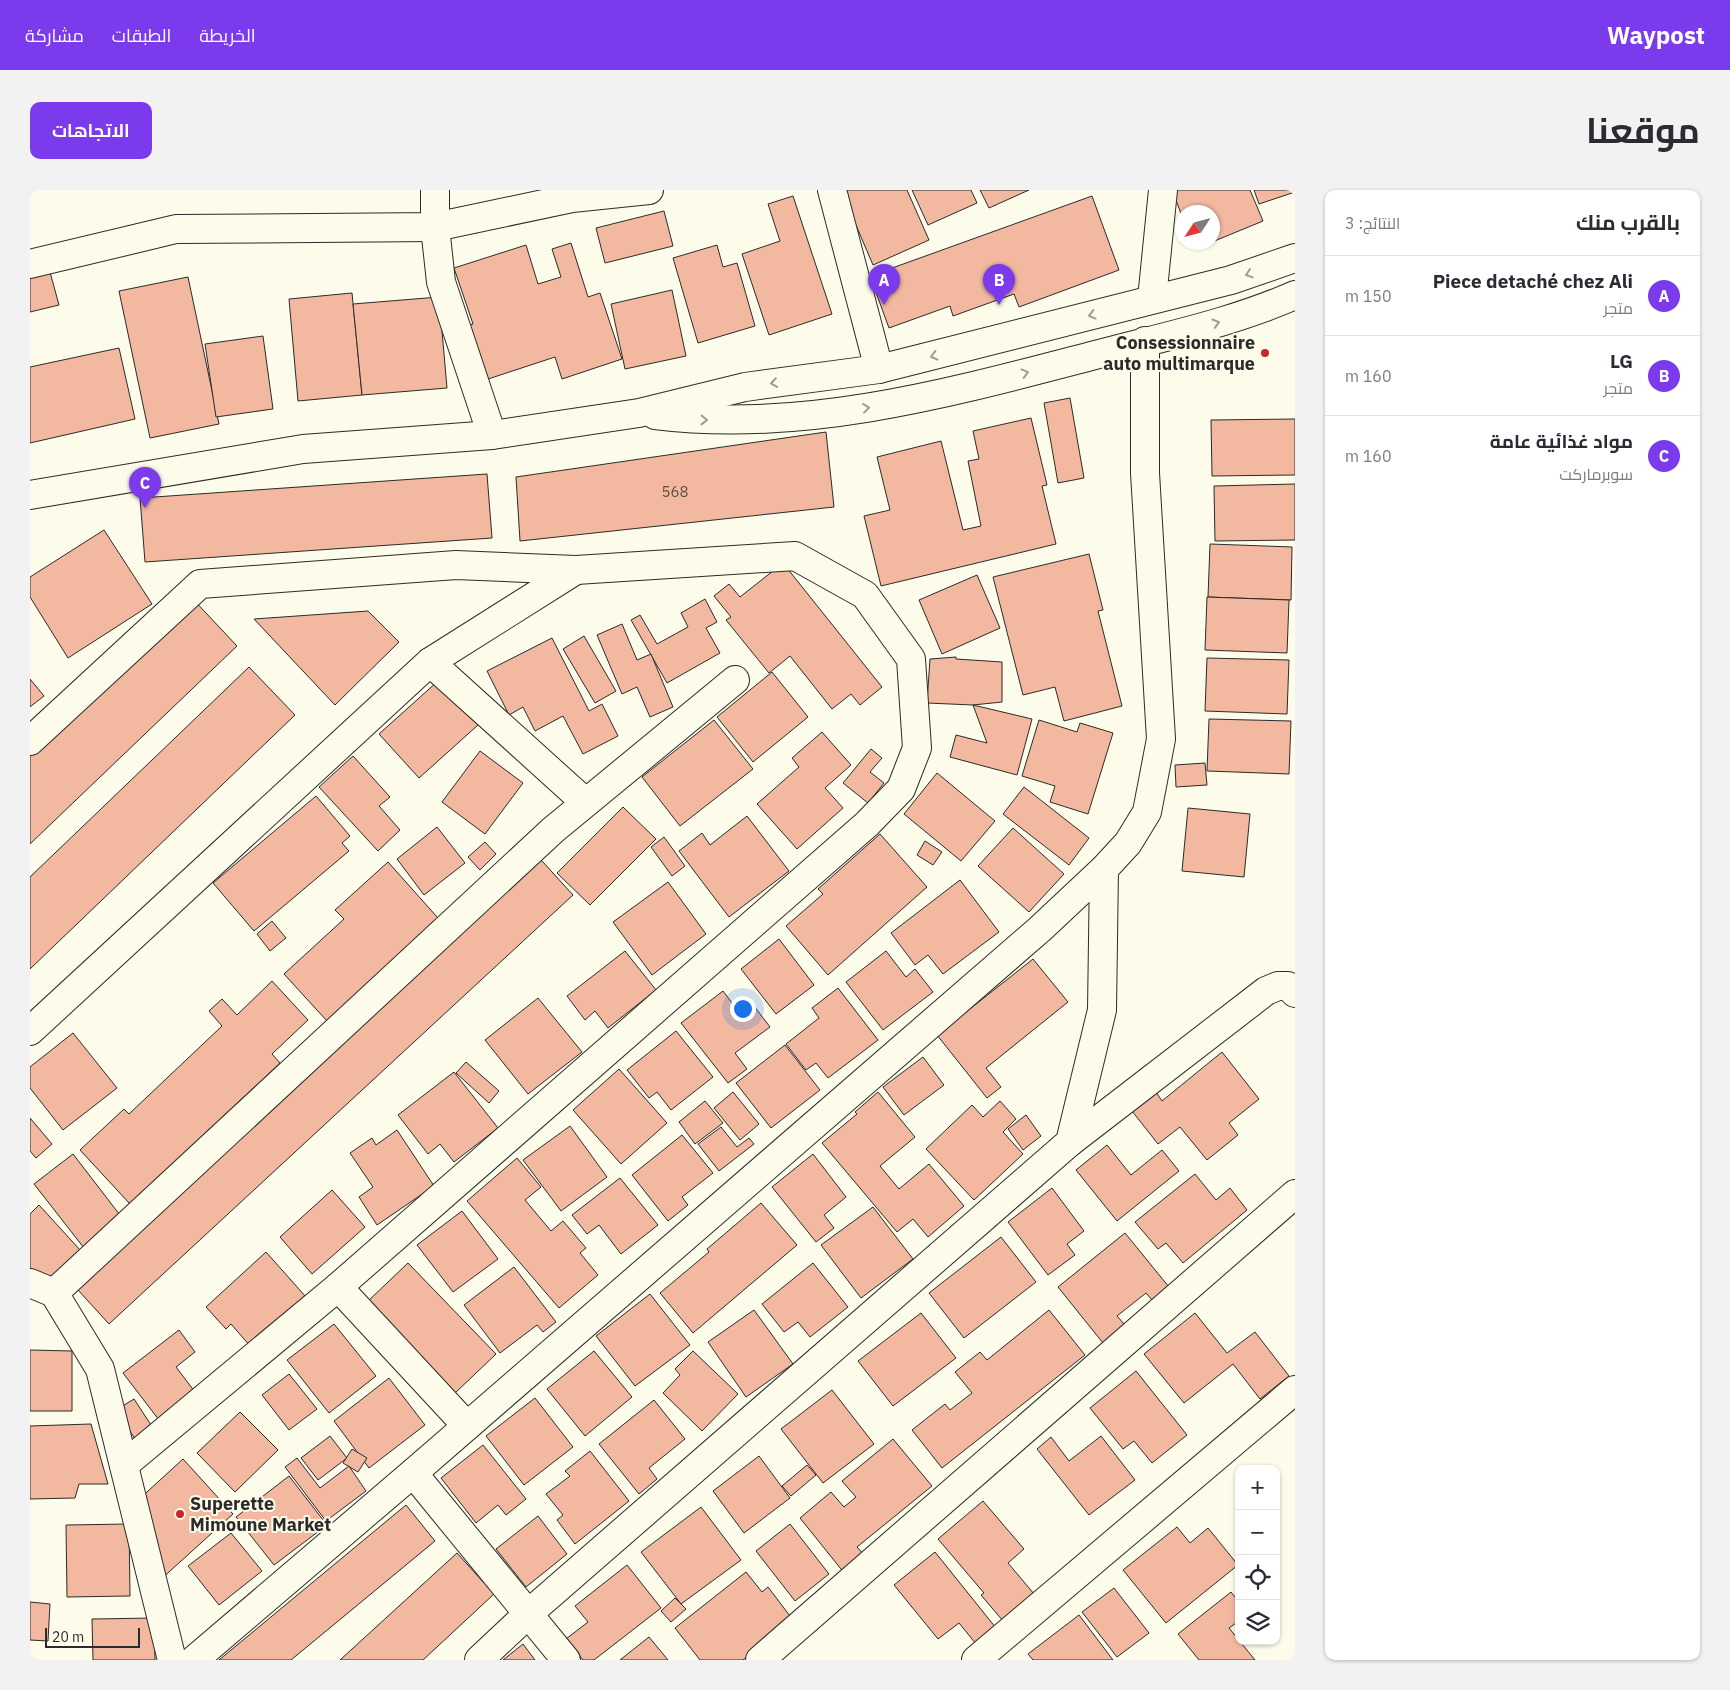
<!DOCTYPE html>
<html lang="ar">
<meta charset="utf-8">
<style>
:root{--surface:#fff;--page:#f2f2f3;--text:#2b2b33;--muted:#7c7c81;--line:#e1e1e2;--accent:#7c3aed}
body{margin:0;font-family:"IBM Plex Sans",Cairo,sans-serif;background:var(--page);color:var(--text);direction:rtl}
.controls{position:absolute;right:15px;bottom:15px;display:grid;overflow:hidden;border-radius:10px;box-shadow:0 1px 4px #0004}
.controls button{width:45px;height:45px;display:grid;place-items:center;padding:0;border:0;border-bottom:1px solid var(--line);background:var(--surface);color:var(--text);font:25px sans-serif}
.compass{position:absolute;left:1145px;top:15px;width:45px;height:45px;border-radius:50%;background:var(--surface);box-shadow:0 1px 4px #0004;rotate:234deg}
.scale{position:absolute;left:15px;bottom:12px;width:95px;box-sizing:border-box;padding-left:5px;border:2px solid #2b2b2b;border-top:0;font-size:14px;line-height:18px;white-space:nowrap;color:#2b2b2b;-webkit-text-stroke:4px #fdfbea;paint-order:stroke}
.you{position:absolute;left:712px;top:818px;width:18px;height:18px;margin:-12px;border:4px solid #fff;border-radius:50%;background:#1a73e8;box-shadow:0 0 0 8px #1a73e833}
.badge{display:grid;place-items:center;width:32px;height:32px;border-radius:50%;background:var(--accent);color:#fff;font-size:16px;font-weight:700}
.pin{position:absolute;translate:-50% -41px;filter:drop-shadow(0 1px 2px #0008)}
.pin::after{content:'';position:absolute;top:26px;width:18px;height:15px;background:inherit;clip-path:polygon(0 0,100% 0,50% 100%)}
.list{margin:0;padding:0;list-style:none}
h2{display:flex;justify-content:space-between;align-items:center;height:65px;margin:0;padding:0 20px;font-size:21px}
h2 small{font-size:16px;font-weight:400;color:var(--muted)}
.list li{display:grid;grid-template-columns:32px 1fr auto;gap:15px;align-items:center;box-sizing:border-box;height:80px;padding:0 20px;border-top:1px solid var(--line)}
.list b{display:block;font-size:19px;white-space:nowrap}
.list p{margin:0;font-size:16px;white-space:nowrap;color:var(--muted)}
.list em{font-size:16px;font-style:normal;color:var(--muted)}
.icon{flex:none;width:28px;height:28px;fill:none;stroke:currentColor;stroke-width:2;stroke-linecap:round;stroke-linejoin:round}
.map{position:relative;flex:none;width:1265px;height:1470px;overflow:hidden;direction:ltr;border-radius:10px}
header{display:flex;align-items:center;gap:30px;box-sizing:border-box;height:70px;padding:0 25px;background:var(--accent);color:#fff}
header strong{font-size:24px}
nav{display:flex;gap:28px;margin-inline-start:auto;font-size:18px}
.intro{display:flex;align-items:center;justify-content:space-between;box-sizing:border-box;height:120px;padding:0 30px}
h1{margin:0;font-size:35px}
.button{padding:12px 22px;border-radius:10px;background:var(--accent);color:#fff;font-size:18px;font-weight:700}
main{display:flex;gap:30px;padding:0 30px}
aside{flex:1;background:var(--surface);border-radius:10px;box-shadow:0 1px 4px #0004}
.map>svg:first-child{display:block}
.building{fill:#f2b8a0;stroke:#2b2b2b}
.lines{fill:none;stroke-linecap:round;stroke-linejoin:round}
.street-casing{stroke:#2b2b2b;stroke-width:30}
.primary-casing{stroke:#2b2b2b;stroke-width:30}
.street{stroke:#fdfbea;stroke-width:28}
.primary{stroke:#fdfbea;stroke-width:28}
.oneway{stroke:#9e9d94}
.poi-dot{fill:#c62828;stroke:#fdfbea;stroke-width:2}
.labels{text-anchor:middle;stroke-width:4;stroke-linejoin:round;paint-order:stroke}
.number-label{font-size:15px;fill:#5d4e48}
.poi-label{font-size:18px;font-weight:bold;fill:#2b2b2b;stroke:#fdfbea;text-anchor:end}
</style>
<header>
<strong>Waypost</strong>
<nav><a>الخريطة</a><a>الطبقات</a><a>مشاركة</a></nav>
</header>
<div class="intro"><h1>موقعنا</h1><a class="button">الاتجاهات</a></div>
<main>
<aside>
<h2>بالقرب منك<small>النتائج: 3</small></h2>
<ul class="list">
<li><span class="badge">A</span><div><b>Piece detaché chez Ali</b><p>متجر</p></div><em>150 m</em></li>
<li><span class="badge">B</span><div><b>LG</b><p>متجر</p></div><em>160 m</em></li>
<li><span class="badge">C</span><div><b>مواد غذائية عامة</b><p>سوبرماركت</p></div><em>160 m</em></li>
</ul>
</aside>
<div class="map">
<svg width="1265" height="1470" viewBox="0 0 1265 1470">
<rect width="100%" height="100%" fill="#fdfbea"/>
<!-- building -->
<g class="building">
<path d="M811,0h66l22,50 -56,25z"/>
<path d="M882,0h59l6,13 -49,22z"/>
<path d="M950,0h49l-40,18z"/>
<path d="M1142,0h78l13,31 -51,21v-30h-30v4z"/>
<path d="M1224,0h41v2l-36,12z"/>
<path d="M763,6l39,118 -63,21 -27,-81 38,-13 -12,-37z"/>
<path d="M1062,6l27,74 -100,37 -5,-13 -61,22 -3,-10 -61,22 -19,-52z"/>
<path d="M634,21l9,35 -68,17 -9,-35z"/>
<path d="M541,53l17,54 12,-4 22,66 -60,20 -7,-22 -70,23 -19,-54 7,-2 -19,-56 72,-23 12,39 23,-7 -9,-28z"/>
<path d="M687,55l6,22 14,-4 18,63 -57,17 -25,-85z"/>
<path d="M20,82l9,33 -29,7v-34z"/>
<path d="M158,87l31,147 -69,14 -31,-147z"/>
<path d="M642,100l14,66 -61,13 -14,-65z"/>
<path d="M322,103l10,102 -64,6 -9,-102z"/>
<path d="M409,107l8,91 -85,7 -9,-91z"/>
<path d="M233,146l10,73 -57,8 -11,-73z"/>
<path d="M89,158l16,71 -105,24v-76z"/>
<path d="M1040,208l14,80 -26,5 -14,-80z"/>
<path d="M1001,228l16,67 -5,1 14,58 -175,42 -17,-70 26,-6 -13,-53 64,-16 22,89 18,-4 -13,-65 11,-2 -6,-28z"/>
<path d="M1265,229v56l-83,1 -1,-56z"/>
<path d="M796,242l8,75 -314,34 -4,-64z"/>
<path d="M457,284l5,64 -347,24 -5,-64z"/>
<path d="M1265,294v56l-80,1 -1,-55z"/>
<path d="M74,340l48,74 -84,54 -38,-61v-20z"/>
<path d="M1180,354l82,3 -1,53 -83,-3z"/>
<path d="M1059,364l14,56 -5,1 24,95 -58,15 -9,-34 -32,8 -30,-118z"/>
<path d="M753,373l99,124 -22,18 -9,-11 -19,15 -42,-53 -21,17 -43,-53 5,-3 -17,-21 15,-12 11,13z"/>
<path d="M947,385l23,53 -58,26 -23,-54z"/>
<path d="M161,407l46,49 -207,198v-92z"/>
<path d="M1177,407l82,3 -2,53 -82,-3z"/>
<path d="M675,409l12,23 -11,6 14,25 -53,30 -36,-63 9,-5 17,29 31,-17 -7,-14z"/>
<path d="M338,421l31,31 -64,63 -81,-86z"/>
<path d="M592,434l15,36 14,-6 22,53 -23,10 -13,-30 -15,7 -25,-59z"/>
<path d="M554,446l32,55 -21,12 -32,-54z"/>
<path d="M522,448l37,73 13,-7 16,32 -35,18 -20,-38 -28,15 -12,-24 -14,8 -22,-44z"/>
<path d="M926,467v2l46,3v40l-29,3 -46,-2 3,-44z"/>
<path d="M1177,468l82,2 -2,54 -82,-3z"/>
<path d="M219,477l46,48 -265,254v-92z"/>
<path d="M742,482l36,45 -55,45 -36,-45z"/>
<path d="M0,489l14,17 -14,11z"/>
<path d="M408,491l40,44 -59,53 -40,-44z"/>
<path d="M943,515l59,14 -15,56 -67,-18 6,-22 31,8z"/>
<path d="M1179,529l82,2 -2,53 -82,-3z"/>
<path d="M684,530l39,49 -73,57 -38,-49z"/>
<path d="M1009,530l38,12 3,-9 33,10 -25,81 -38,-12 5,-16 -33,-10z"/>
<path d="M792,542l29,33 -26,23 18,20 -46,41 -40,-45 42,-37 -7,-9z"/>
<path d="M841,559l11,9 -12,14 14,11 -16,20 -25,-20z"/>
<path d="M450,561l43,32 -38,51 -43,-32z"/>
<path d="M323,566l37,41 -11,9 21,24 -22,21 -59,-64z"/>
<path d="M1175,573l2,22 -31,2 -1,-22z"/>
<path d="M907,583l58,48 -34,40 -57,-47z"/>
<path d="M994,597l65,51 -20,27 -66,-51z"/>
<path d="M286,606l34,40 -8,7 7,8 -95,80 -41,-48z"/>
<path d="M593,617l33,32 -66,66 -33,-32z"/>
<path d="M1158,618l62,6 -6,63 -62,-6z"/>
<path d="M717,626l42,55 -60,46 -50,-66 23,-18 8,12z"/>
<path d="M407,637l28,36 -41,32 -27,-36z"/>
<path d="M983,638l51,46 -35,38 -51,-46z"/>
<path d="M850,644l47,53 -99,88 -42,-49 37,-32 -5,-5z"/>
<path d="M634,647l21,29 -13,10 -21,-29z"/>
<path d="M895,651l17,11 -9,13 -16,-10z"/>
<path d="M455,652l11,12 -16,16 -12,-13z"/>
<path d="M502,660l41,45 -464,429 -41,-45z"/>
<path d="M358,672l50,56 -111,103 -43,-47 60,-55 -9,-9z"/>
<path d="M930,690l39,52 -56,42 -15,-19 -13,10 -24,-32z"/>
<path d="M638,692l38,52 -54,41 -39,-53z"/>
<path d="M242,731l14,17 -16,13 -13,-17z"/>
<path d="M749,749l35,46 -38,29 -35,-45z"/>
<path d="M595,761l31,39 -48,38 -13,-17 -10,9 -18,-24z"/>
<path d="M856,761l20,26 9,-8 18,23 -50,38 -37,-48z"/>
<path d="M1003,769l35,43 -82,66 15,19 -14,11 -50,-63z"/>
<path d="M242,791l36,39 -36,34 8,9 -150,141 -50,-54 44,-41 5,5 93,-88 -13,-15 13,-12 15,16z"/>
<path d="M808,798l40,52 -50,38 -12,-15 -10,7 -20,-26 33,-26 -7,-10z"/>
<path d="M693,801l16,21 12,-10 19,25 -35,26 12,16 -19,14 -47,-60z"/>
<path d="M508,808l44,54 -54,42 -43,-54z"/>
<path d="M646,841l37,46 -42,33 -14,-18 -8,6 -22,-28z"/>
<path d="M43,843l44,55 -54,42 -33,-42v-21z"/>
<path d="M755,855l35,45 -49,38 -35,-45z"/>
<path d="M1192,862l37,47 -30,24 9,12 -31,25 -27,-33 -22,17 -26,-33 24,-19 6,9z"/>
<path d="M893,867l21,28 -40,30 -21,-28z"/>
<path d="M436,872l33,29 -10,12 -33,-30z"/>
<path d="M589,879l48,54 -46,41 -48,-54z"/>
<path d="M424,882l44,56 -44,34 -14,-18 -12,10 -30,-39z"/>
<path d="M703,902l26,32 -19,16 -26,-32z"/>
<path d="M848,902l37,45 -35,29 19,23 30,-25 35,42 -36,31 -15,-18 -16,13 -75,-89 35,-29 -2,-2z"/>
<path d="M675,911l18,22 -28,21 -16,-22z"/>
<path d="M970,911l16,18 -13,13 20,22 -49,46 -48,-51 46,-44 11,12z"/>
<path d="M996,925l15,21 -18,14 -15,-21z"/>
<path d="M0,928l22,26 -16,14 -6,-7z"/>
<path d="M540,936l37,51 -46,34 -38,-51z"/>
<path d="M691,937l16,20 12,-9 5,6 -35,27 -21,-27z"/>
<path d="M367,940l37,56 -57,39 -18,-28 14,-10 -23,-34 22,-15 4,7z"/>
<path d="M652,945l31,38 -31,24 6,8 -20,16 -36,-46z"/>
<path d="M1077,955l24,30 31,-25 17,21 -62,50 -41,-51z"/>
<path d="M43,964l50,65 -39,29 -50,-64z"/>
<path d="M783,964l33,43 -22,18 10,13 -18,14 -44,-55z"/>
<path d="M487,968l24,29 -16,13 26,31 12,-10 23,27 -6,5 18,22 -39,33 -92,-107z"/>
<path d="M1165,984l21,26 14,-12 17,22 -64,53 -17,-20 -8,6 -23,-27z"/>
<path d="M590,988l38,47 -37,29 -22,-29 -12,9 -15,-19z"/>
<path d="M1022,998l32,43 -17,13 8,11 -27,20 -40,-53z"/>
<path d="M302,1000l33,37 -53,47 -32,-37z"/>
<path d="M731,1013l36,42 -104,88 -33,-40 49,-41 -2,-3z"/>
<path d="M9,1015l42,46 -37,34 -14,-16v-55z"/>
<path d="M843,1017l40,52 -52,39 -40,-53z"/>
<path d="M432,1021l36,48 -45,33 -36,-47z"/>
<path d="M1095,1043l44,54 -17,13 -6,-7 -29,23 8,9 -22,18 -45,-56z"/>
<path d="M971,1047l35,45 -72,56 -35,-45z"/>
<path d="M236,1062l40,45 -55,50 -20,-23 -5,5 -20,-22z"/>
<path d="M378,1073l88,91 -43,41 -87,-92z"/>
<path d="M783,1073l35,44 -38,30 -12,-15 -14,10 -22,-28z"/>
<path d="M484,1077l42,55 -13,10 -6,-7 -37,28 -36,-48z"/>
<path d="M620,1104l40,51 -55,41 -39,-50z"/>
<path d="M724,1120l39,54 -47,33 -38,-55z"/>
<path d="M1019,1120l36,45 -143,113 -30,-38 33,-26 5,6 22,-17 -17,-21 25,-20 7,8z"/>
<path d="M891,1123l35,45 -63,48 -35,-45z"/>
<path d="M1165,1123l32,40 28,-21 34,44 -29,23 -27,-35 -49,39 -40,-49z"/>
<path d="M304,1134l42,52 -47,37 -42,-53z"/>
<path d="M149,1140l16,22 -19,15 19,25 -36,28 -36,-47z"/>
<path d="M0,1160l42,1v60h-42z"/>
<path d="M564,1161l38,46 -47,39 -38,-47z"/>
<path d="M663,1161l45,43 -36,37 -39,-38 17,-18 -5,-6z"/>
<path d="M1106,1181l51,64 -35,28 -18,-22 -11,8 -33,-41z"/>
<path d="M259,1184l28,35 -28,21 -27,-35z"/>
<path d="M359,1188l36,47 -56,43 -35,-47z"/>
<path d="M802,1200l42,54 -51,39 -42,-54z"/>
<path d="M505,1208l38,49 -49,38 -38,-49z"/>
<path d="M104,1209l21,32 -18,11 -21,-32z"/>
<path d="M624,1210l31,39 -36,29 8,11 -18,15 -40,-50z"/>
<path d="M210,1222l38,38 -43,42 -38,-39z"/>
<path d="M61,1234l17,60h-29l-4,14 -45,1v-73z"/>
<path d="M300,1246l17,22 -29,22 -17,-22z"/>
<path d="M1071,1246l34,44 -46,35 -52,-66 14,-12 18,24z"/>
<path d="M863,1249l39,47 -75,61 9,10 -21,17 -45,-56 31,-26 13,15 12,-10 -14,-16z"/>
<path d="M453,1255l43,54 -20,16 -8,-10 -22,18 -35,-45z"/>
<path d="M322,1259l15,9 -9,14 -15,-9z"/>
<path d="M560,1261l39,50 -54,43 -18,-24 6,-5 -17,-21 24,-18 -5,-5z"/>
<path d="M729,1266l31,42 -46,35 -31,-42z"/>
<path d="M267,1268l23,30 29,-22 17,25 -40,30 -41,-54z"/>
<path d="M153,1269l50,55 -74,67 -23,-79z"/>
<path d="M777,1275l9,10 -25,21 -9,-10z"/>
<path d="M259,1286l38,49 -53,40 -38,-48z"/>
<path d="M953,1311l41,48 -16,14 32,38 -31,27 -28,-33 3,-2 -46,-54z"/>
<path d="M376,1315l29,36 -144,119h-72z"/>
<path d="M671,1317l40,53 -60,44 -40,-52z"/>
<path d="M508,1326l29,38 -41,33 -30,-38z"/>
<path d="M99,1334l1,72 -63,1 -1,-72z"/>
<path d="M760,1334l39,50 -34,27 -39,-50z"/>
<path d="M1147,1337l13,16 18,-15 30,37 -72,58 -43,-53z"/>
<path d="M201,1343l31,38 -43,34 -31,-39z"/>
<path d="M905,1362l61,76 -20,16 -17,-21 -21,16 -44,-54z"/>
<path d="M427,1363l37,41 -71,66h-83z"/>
<path d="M597,1375l34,43 -67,52h-11l-17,-21 22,-17 -13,-16z"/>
<path d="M716,1382l16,20 6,-5 25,33 -50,40h-43l-25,-32z"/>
<path d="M1084,1398l35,45 -32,24 -35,-45z"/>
<path d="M1201,1402l8,10v19l-10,7 26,32h-56l-21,-26z"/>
<path d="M645,1408l11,11 -15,13 -10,-11z"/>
<path d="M0,1412l20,2 -2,37 -18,-1z"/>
<path d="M1049,1425l34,45h-80l-5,-6z"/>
<path d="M124,1428l1,42h-62l-1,-41z"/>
<path d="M619,1447l19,23h-48z"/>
<path d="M493,1454l12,16h-32z"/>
</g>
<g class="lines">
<defs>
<g id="street">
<path d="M405,0v37l6,55 51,153"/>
<path d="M802,0l47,179"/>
<path d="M0,74l146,-35 259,-2 137,-29 77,-8"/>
<path d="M1122,109l11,-109"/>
<path d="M400,472l155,140"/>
<path d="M0,551l170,-157 256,-19 120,5 219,-14 70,39 46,64 6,89 -16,41 -34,35 -529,463 -214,178"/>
<path d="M0,841l400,-369 146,-92"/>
<path d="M1040,952l196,-151 12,-5h10l7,7"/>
<path d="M0,1093l24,10 46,76 72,291"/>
<path d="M308,1097l129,139"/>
<path d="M24,1103l499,-463 182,-150"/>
<path d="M383,1283l153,187"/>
<path d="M164,1470l219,-187 627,-544 64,-60 24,-26 19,-31 14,-73 -16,-266v-132"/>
<path d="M449,1470l49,-46 542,-472 32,-132 2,-141"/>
<path d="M730,1470l535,-466"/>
<path d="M946,1470l319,-270"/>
</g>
<g id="primary">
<path d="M625,225c152,19 302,-24 448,-62 64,-17 131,-31 192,-58"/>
<path d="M0,305l273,-46 189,-14 147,-22 106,-26 134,-18 352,-89 64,-22"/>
</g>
</defs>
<!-- street casing -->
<use href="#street" class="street-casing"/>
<!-- primary casing -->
<use href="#primary" class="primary-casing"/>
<!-- street -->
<use href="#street" class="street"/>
<!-- primary -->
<use href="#primary" class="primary"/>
</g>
<!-- one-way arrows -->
<defs><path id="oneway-chevron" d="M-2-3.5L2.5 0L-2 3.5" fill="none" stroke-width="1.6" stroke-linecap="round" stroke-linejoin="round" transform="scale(1.25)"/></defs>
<g class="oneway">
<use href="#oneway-chevron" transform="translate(1219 84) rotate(162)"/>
<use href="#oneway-chevron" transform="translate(1062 125) rotate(165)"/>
<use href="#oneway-chevron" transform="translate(1186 133) rotate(-16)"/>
<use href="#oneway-chevron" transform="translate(904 166) rotate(166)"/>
<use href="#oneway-chevron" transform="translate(995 183) rotate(-15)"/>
<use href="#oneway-chevron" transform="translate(744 193) rotate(172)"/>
<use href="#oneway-chevron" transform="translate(836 218) rotate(-7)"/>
<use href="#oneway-chevron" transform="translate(674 230) rotate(1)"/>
</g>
<!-- markers -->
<g class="poi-dot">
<circle cx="1235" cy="163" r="5"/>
<circle cx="150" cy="1324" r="5"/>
</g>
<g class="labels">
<!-- number labels -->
<g class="number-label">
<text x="645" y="307">568</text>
</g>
<!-- poi labels -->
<g class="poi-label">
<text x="1225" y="159">Consessionnaire<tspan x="1225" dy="21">auto multimarque</tspan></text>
<text x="160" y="1320" text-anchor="start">Superette<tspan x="160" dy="21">Mimoune Market</tspan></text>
</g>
</g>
</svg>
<div class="controls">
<button>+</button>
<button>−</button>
<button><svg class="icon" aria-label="locate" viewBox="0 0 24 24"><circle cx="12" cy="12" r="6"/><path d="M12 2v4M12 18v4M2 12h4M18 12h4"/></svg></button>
<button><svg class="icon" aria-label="layers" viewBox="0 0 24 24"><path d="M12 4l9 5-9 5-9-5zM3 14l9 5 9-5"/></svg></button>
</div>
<svg class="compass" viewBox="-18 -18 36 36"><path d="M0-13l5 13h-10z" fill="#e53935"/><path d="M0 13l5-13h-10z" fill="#7c7c81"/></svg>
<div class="scale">20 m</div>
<div class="you"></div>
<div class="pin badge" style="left:854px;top:115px">A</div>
<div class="pin badge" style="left:969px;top:115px">B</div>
<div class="pin badge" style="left:115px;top:318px">C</div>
</div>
</main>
